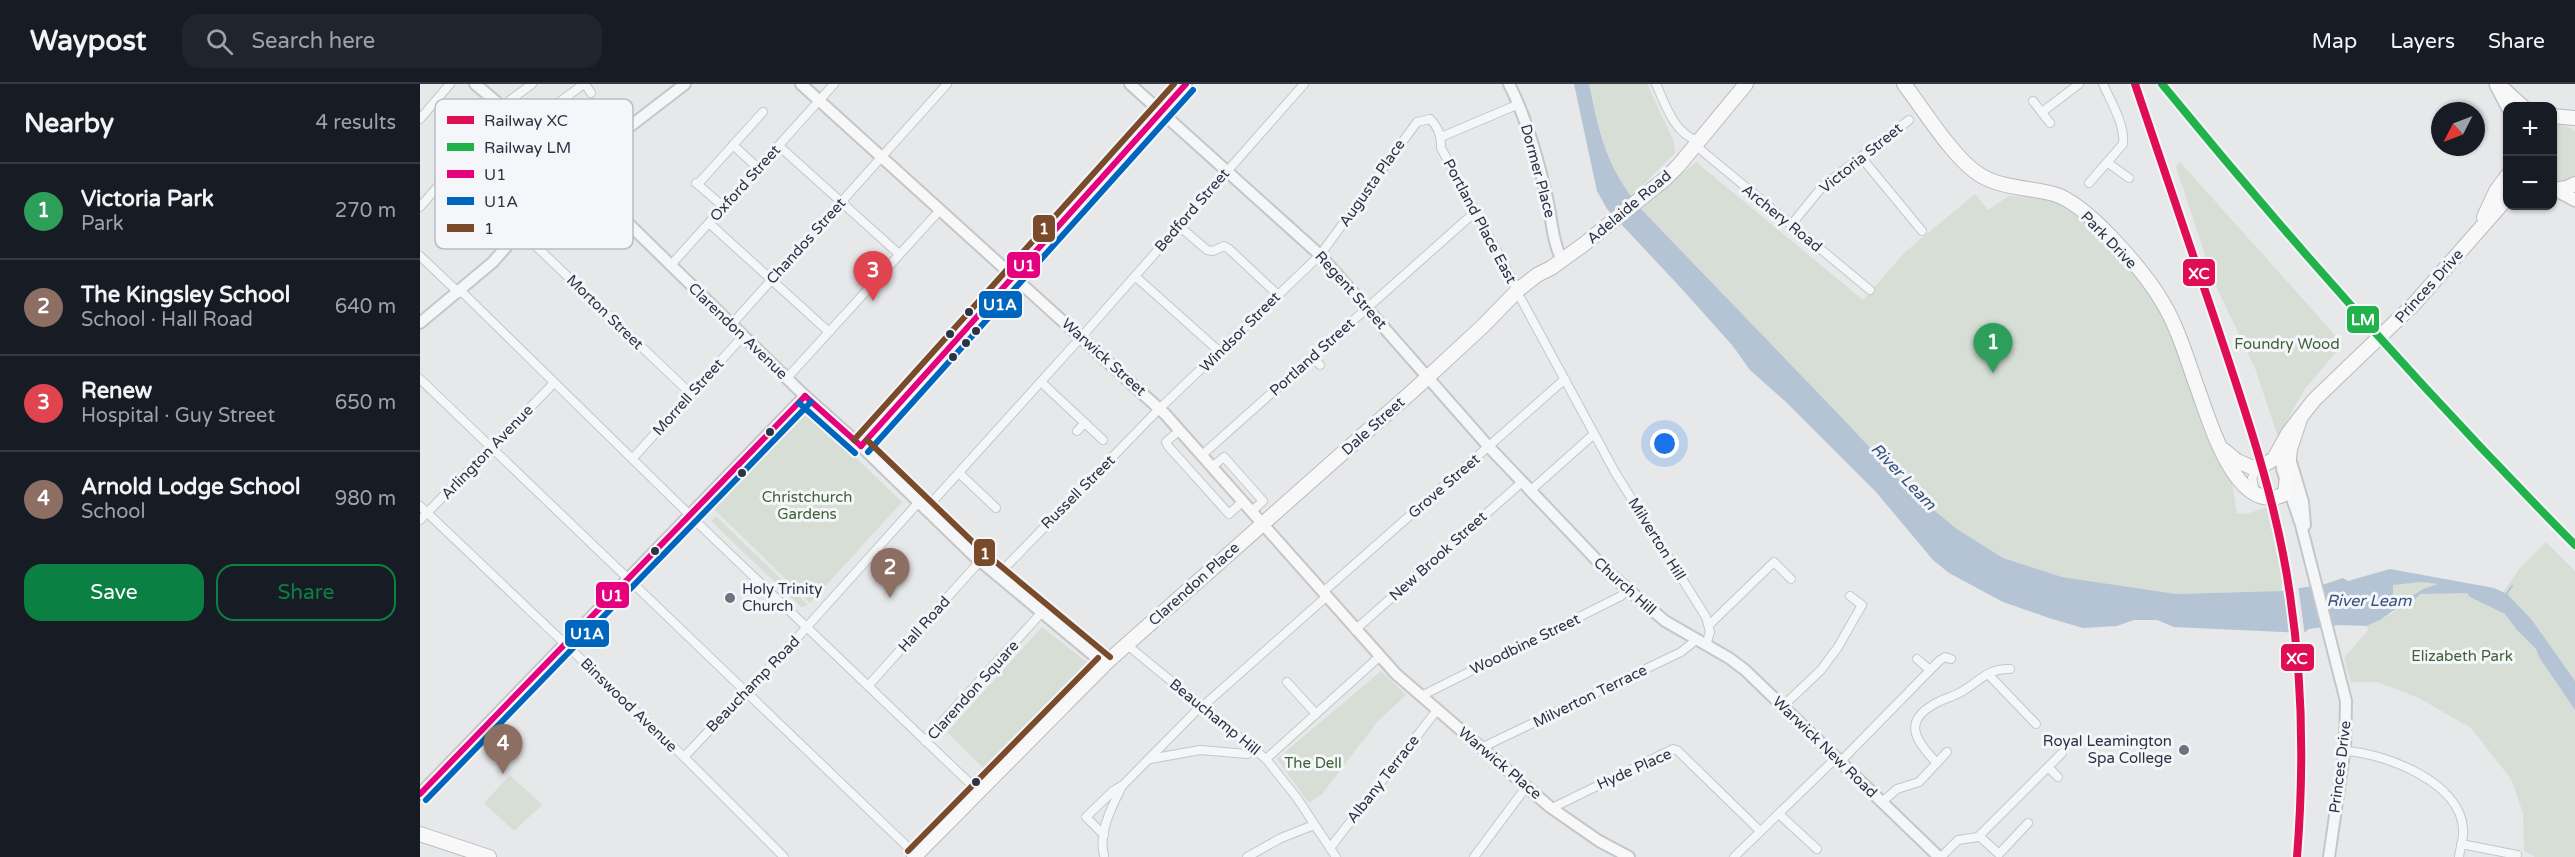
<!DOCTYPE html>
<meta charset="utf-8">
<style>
:root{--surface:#171b24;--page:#20242c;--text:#f1f3f6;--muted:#9ea1a6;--line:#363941;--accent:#0b8043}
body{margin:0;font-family:"Varela Round",sans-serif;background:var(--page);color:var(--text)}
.controls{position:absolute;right:18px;top:18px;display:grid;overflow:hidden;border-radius:12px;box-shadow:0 2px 4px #0004}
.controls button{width:54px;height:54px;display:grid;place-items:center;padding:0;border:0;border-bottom:2px solid var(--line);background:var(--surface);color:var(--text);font:30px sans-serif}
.compass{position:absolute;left:2011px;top:18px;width:54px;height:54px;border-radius:50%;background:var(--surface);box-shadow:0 2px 4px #0004;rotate:228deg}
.you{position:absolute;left:1245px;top:360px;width:21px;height:21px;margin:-15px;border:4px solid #fff;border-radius:50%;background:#1a73e8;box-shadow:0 0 0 9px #1a73e833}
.badge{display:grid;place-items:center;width:39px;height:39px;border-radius:50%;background:var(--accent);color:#fff;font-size:20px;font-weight:700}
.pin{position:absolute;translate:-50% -50px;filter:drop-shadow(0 2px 3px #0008)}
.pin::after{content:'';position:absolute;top:32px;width:21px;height:18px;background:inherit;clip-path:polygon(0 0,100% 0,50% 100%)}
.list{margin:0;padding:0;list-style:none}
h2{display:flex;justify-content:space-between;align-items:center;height:78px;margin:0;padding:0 24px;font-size:26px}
h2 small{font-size:20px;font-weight:400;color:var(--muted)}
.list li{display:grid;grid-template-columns:39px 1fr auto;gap:18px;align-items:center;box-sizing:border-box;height:96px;padding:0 24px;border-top:2px solid var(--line)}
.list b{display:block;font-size:22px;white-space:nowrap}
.list p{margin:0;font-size:20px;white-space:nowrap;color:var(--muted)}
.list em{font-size:20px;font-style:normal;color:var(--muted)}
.actions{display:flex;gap:12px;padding:18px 24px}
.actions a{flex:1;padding:14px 0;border:2px solid var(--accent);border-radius:18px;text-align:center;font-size:21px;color:var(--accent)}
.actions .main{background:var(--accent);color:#fff}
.icon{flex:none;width:33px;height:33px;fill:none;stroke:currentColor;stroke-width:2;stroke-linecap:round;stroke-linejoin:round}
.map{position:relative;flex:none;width:2155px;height:773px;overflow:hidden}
header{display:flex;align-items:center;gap:36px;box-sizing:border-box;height:84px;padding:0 30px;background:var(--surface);border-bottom:2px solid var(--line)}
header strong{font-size:28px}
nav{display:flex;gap:33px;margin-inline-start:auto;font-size:21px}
.search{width:420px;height:54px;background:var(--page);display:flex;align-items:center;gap:15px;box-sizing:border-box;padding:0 21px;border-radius:18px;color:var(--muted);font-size:22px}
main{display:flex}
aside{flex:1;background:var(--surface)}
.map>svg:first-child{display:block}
.green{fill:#d6ded6}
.water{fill:#b4c4d5;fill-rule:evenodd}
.pier{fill:#e6e8ea}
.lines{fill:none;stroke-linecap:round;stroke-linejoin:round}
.stream{stroke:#b4c4d5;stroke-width:2}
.minor-casing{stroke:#c4c6c8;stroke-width:10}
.tertiary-casing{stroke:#c4c6c8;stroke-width:14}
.secondary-casing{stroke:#c4c6c8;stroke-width:14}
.primary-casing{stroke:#c2c5c8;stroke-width:15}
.trunk-casing{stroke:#b8bbbf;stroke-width:16}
.minor{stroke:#f5f6f7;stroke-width:8}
.tertiary{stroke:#f5f6f7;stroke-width:10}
.secondary{stroke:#f8f8f8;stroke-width:10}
.primary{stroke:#f8f8f8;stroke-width:12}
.trunk{stroke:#f8f8f8;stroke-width:14}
.bus-1-casing{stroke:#f4f6f9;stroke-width:10}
.bus-2-casing{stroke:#f4f6f9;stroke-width:10}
.bus-3-casing{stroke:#f4f6f9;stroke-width:10}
.bus-1{stroke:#e5007d;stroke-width:6}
.bus-2{stroke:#0065bd;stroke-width:6}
.bus-3{stroke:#7a4b2a;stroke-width:6}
.rail-1-casing{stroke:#f4f6f9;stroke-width:12}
.rail-2-casing{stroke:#f4f6f9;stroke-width:12}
.rail-1{stroke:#df0d52;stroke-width:8}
.rail-2{stroke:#22b24c;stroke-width:8}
.bus-dot{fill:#2b3445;stroke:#f4f6f9;stroke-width:2}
.poi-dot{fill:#6c737f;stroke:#f4f6f9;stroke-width:2}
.labels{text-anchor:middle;stroke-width:6;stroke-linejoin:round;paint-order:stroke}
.street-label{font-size:15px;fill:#2b3445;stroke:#f4f6f9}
.park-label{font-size:15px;fill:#3f6138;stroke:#f4f6f9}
.poi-label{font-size:15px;fill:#2b3445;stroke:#f4f6f9;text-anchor:start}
.water-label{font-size:16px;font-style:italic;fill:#34527a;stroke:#f4f6f9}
.key{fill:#f4f6f9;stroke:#b8bcc3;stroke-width:1.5}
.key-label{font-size:16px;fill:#2b3445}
.line-badge{stroke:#f4f6f9;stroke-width:2}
.badge-label{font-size:16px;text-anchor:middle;font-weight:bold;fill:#fff}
</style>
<header>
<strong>Waypost</strong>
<div class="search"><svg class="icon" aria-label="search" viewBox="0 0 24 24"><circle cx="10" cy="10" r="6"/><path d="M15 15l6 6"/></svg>Search here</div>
<nav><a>Map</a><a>Layers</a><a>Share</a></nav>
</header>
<main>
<aside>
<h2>Nearby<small>4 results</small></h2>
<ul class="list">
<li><span class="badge" style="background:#2e9e5b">1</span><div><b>Victoria Park</b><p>Park</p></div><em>270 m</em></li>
<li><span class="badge" style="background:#8d6e63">2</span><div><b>The Kingsley School</b><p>School · Hall Road</p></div><em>640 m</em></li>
<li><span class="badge" style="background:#e0444e">3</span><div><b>Renew</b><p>Hospital · Guy Street</p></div><em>650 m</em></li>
<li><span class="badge" style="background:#8d6e63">4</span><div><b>Arnold Lodge School</b><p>School</p></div><em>980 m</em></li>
</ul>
<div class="actions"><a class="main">Save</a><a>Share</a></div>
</aside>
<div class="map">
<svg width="2155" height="773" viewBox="0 0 2155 773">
<rect width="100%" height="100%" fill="#e6e8ea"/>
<!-- green -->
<g class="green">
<path d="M1169,0h58l27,58 1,11 -44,44c-26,-32 -33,-74 -42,-113z"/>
<path d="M2132,39l10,1 13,7v45l-8,5 -14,2z"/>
<path d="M1276,78l167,138 42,-48 70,-58 13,16 21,-14 32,2 17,5 30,21 40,42 24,32 18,33 61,145 6,37 9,1 25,-8 14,60 -4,25 -105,3 -114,-17 -59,-19 -46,-29 -48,-39 -61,-66 -207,-215z"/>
<path d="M1760,78l163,182 -39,46 -26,47 -23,-69 -41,-86 -38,-115z"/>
<path d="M384,330l8,2 90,86 -92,101 -97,-95 85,-92z"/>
<path d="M296,432l92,89 -7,2 -90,-86z"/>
<path d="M2126,458l29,29v110l-43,-61 -29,-28 18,-25z"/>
<path d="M2002,498l17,2 -16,5 -16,10 -14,-4v-10z"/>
<path d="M2013,508l34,1 4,4 34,17 11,15 20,20 3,8 36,53v147h-40l-11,-6 -1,-38 -12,-34 -40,-51 -52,-30 -42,-16h-26l-7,-24 24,-28 -2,-4 25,-12 9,-8 8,1 12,-13z"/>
<path d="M622,543l46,36 -104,106 -37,-37z"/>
<path d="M961,587l25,24 -28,26 -56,73 -13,9 -32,-44z"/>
<path d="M90,691l32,30 -28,26 -30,-28z"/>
</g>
<!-- water -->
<path class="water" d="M1154,0h15c11,52 17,83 52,125l207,215 61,66 48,39 46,29 59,19 114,17 105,-3 44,-7 18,-6 5,3 42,-12 104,19 13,6 25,26 43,61v29l-36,-53 -3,-8 -20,-20 -11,-15 -35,-17 -3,-4 -47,1 -12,13 -8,-1 -20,14 -14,6 -27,-1 -30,4 -5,4 -130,-6 -17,-7h-23l-17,6 -34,2 -34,-10 -46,-16 -54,-29 -16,-13 -57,-68 -90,-90 -36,-32 -18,-25 -51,-57 -74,-79 -10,-18zM2002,498l16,2 -15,5 -16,10 -14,-4v-10z"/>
<!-- pier -->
<path class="pier" d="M1878,501l7,51 -10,1 -7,-50z"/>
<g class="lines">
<!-- stream -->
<path class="stream" d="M2085,512l7,-10"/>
<defs>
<g id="minor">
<path d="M165,0l6,9"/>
<path d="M1236,0c10,22 18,49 42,57"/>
<path d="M1613,17l17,22"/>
<path d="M82,22l30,-22"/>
<path d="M1622,28l37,-28"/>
<path d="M0,35l30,-35"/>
<path d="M105,43l59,-43"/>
<path d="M1021,53l78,-33"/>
<path d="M313,61l25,23"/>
<path d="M1275,61l175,145"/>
<path d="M359,62l120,108"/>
<path d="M1441,73l61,74"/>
<path d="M1688,79l21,15"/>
<path d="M276,99l28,24"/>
<path d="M1669,99l34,-39c2,-20 -12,-42 -20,-60"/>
<path d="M278,100l65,-72"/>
<path d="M0,123l85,-98"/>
<path d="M289,139l120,109"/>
<path d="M1371,141l31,-38 87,-67"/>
<path d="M759,142l28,24 6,1 11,-5 5,3 49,46"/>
<path d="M100,147l171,163"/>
<path d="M0,172l39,37"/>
<path d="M250,182l164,-182"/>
<path d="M715,192l85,76"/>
<path d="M41,207l245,240 272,260"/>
<path d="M1101,215l95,175 90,143 4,15 -4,13"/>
<path d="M311,241l216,-241"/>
<path d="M892,273l8,8"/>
<path d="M367,294l153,-168"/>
<path d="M0,295l496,476"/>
<path d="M621,298l62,58"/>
<path d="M760,346l-14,12 2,4 61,68 13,-12"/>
<path d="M657,347l8,-8"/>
<path d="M782,371l273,-243"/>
<path d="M213,374l110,-122"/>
<path d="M792,383l12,-10 39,44 -12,11"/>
<path d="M539,389l37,35"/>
<path d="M1110,407l64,-57"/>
<path d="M1835,408l-3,-14 6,-11"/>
<path d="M0,422l264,251 100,100"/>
<path d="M505,426l159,-176 220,-250"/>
<path d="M0,436l134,-137"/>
<path d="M578,491l159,-164 163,-156 97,-133 13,-3c9,9 11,17 11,29l77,142"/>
<path d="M903,508l242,-213"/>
<path d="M1289,541l65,-63 17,17"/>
<path d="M935,546l167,-148"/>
<path d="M706,560l140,115 31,39 39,59"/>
<path d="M1497,575l13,11"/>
<path d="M1568,590l48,50"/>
<path d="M867,598l29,32"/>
<path d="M448,602l112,-125"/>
<path d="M1001,612l200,-100 6,-6"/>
<path d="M783,622l123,-109"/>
<path d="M1363,622l38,-36 17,-23 24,-42 -12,-9"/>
<path d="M505,657l118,-130"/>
<path d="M1061,664l200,-96 15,-12"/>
<path d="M1925,667c39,2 116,31 118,78 1,9 -3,19 -4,28"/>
<path d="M264,673l112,-118 122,-136"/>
<path d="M730,675l50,-9 47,4 8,-5"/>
<path d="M846,675l113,-102"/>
<path d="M1420,678l99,-101 6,-4 6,2"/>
<path d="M1517,679c-23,-24 -36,-43 3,-62 7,-3 14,-5 21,-9 19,-11 27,-24 49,-23"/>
<path d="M1638,693l-10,-10 14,-14"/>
<path d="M1462,718l15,-13 22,-7 28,-30"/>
<path d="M1132,724l121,-59 5,2 82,80"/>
<path d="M1359,730l38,35"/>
<path d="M684,751l-18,-18 27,-26 10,-6 79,-80"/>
<path d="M1559,752l20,18 29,-31"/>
<path d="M2041,760l56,11"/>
<path d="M910,764l107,-138"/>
<path d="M684,771c-6,-22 8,-49 18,-69"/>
<path d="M827,773l34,-19 33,-13"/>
<path d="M1054,773l53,-71"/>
<path d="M1314,773l102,-99"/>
<path d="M1521,773l17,-17 20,-3 70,-70"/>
</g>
<g id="tertiary">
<path d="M55,0c41,33 79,71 119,106l211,206"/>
<path d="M710,0l190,171 169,192 121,127 55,47 64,37 16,12 194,187"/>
<path d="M1089,0c18,35 29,75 38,114 5,21 5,43 15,62"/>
<path d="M0,239l73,-61 79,-91 113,-87"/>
<path d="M441,362l112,109 131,109"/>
<path d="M1860,368l2,17 19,56 45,176 -1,46 -16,110"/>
<path d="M1871,378l12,40 2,23"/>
</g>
<g id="secondary">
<path d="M381,0l364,330 231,260 154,133 49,34 30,16"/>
<path d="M0,710l385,-398 56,50 325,-362"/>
</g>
<g id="primary">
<path d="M2079,0l24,22"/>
<path d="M2076,1l12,23"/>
<path d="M2136,106l19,10"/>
</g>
<g id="trunk">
<path d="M1484,0c20,26 49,74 76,91 23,14 49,12 74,19 34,10 91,78 109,109 15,25 24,56 34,84 12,31 38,131 88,107l5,-45 10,-30"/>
<path d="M2132,32l23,2"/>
<path d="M2132,106l15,-2 8,-4"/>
<path d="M2064,133l12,-26 12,-16"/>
<path d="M1804,366l13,11 14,6h9l14,-8 15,-27 25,-32 100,-96 94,-107"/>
<path d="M0,750l69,23"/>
<path d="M494,773l193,-195 309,-274 67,-62 35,-36 19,-15 14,-7 32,-23 82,-66 14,-14 67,-81"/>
</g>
</defs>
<!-- minor casing -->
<use href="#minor" class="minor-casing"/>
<!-- tertiary casing -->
<use href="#tertiary" class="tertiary-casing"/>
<!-- secondary casing -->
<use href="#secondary" class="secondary-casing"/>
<!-- primary casing -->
<use href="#primary" class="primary-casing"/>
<!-- trunk casing -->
<use href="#trunk" class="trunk-casing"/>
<!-- minor -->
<use href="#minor" class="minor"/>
<!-- tertiary -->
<use href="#tertiary" class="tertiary"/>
<!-- secondary -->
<use href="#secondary" class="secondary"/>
<!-- primary -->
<use href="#primary" class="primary"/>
<!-- trunk -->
<use href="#trunk" class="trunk"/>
<defs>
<g id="bus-1">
<path d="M385,312l56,50"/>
<path d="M441,362l325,-362"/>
<path d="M0,710l385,-398"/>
</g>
<g id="bus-2">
<path d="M379,319l56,50"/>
<path d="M448,368l325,-362"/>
<path d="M6,716l385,-398"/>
</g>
<g id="bus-3">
<path d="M434,356l320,-356"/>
<path d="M447,356l112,108 131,109"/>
<path d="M488,767l190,-193"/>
</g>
</defs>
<!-- bus-1 casing -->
<use href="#bus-1" class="bus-1-casing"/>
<!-- bus-2 casing -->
<use href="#bus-2" class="bus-2-casing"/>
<!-- bus-3 casing -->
<use href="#bus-3" class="bus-3-casing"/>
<!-- bus-1 -->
<use href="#bus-1" class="bus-1"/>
<!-- bus-2 -->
<use href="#bus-2" class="bus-2"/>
<!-- bus-3 -->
<use href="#bus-3" class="bus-3"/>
<defs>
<path id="rail-1" d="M1715,0c28,82 55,163 83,245 29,87 59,174 72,266 13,87 14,174 7,262"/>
<path id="rail-2" d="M1742,0c131,160 268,314 413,461"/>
</defs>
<!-- rail-1 casing -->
<use href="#rail-1" class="rail-1-casing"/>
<!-- rail-2 casing -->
<use href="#rail-2" class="rail-2-casing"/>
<!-- rail-1 -->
<use href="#rail-1" class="rail-1"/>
<!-- rail-2 -->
<use href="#rail-2" class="rail-2"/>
</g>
<!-- markers -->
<g class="bus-dot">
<circle cx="549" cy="228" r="5"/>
<circle cx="556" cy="247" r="5"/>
<circle cx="530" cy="250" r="5"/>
<circle cx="546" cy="259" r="5"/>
<circle cx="533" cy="273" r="5"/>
<circle cx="350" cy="348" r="5"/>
<circle cx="322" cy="389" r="5"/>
<circle cx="235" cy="467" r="5"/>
<circle cx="556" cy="698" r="5"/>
</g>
<g class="poi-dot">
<circle cx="310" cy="514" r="6"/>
<circle cx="1764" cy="666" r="6"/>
</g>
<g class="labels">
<!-- street labels -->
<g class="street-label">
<text transform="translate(1441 74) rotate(-39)" y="5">Victoria Street</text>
<text transform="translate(1118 87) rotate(75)" y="5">Dormer Place</text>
<text transform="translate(325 99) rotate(-48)" y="5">Oxford Street</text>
<text transform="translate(952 99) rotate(-55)" y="5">Augusta Place</text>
<text transform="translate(1209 123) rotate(-40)" y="5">Adelaide Road</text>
<text transform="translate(772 126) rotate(-49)" y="5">Bedford Street</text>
<text transform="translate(1362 134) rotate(39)" y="5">Archery Road</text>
<text transform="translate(1060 137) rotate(62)" y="5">Portland Place East</text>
<text transform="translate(1689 156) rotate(46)" y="5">Park Drive</text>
<text transform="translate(386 157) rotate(-48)" y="5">Chandos Street</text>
<text transform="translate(2009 202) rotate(-48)" y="5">Princes Drive</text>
<text transform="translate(931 206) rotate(48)" y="5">Regent Street</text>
<text transform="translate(185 228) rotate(44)" y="5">Morton Street</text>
<text transform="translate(318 247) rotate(44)" y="5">Clarendon Avenue</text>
<text transform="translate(820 248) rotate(-45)" y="5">Windsor Street</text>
<text transform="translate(684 273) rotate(42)" y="5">Warwick Street</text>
<text transform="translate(892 273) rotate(-42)" y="5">Portland Street</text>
<text transform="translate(268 313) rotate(-48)" y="5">Morrell Street</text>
<text transform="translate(953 342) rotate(-42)" y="5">Dale Street</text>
<text transform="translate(67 368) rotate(-46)" y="5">Arlington Avenue</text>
<text transform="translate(1024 402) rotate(-41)" y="5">Grove Street</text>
<text transform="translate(658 408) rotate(-45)" y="5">Russell Street</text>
<text transform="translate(1237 455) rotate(58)" y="5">Milverton Hill</text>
<text transform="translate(1018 472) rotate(-42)" y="5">New Brook Street</text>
<text transform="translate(774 500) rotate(-42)" y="5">Clarendon Place</text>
<text transform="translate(1205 502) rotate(42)" y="5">Church Hill</text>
<text transform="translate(504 540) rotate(-48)" y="5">Hall Road</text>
<text transform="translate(1105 560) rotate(-26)" y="5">Woodbine Street</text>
<text transform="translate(333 600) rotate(-46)" y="5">Beauchamp Road</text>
<text transform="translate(553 606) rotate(-48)" y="5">Clarendon Square</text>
<text transform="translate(1170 612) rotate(-26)" y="5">Milverton Terrace</text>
<text transform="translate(209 621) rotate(44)" y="5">Binswood Avenue</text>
<text transform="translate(795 633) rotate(39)" y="5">Beauchamp Hill</text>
<text transform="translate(1405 663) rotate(44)" y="5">Warwick New Road</text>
<text transform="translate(1080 679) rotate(40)" y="5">Warwick Place</text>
<text transform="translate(1920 683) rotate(-83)" y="5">Princes Drive</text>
<text transform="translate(1214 685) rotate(-24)" y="5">Hyde Place</text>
<text transform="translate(963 695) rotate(-52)" y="5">Albany Terrace</text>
</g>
<!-- park labels -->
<g class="park-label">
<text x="1867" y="265">Foundry Wood</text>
<text x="387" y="418">Christchurch<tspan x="387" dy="17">Gardens</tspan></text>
<text x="2042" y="577">Elizabeth Park</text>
<text x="893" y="684">The Dell</text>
</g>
<!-- poi labels -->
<g class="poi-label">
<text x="322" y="510">Holy Trinity<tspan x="322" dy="17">Church</tspan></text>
<text x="1752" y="662" text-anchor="end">Royal Leamington<tspan x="1752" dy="17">Spa College</tspan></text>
</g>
<!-- water labels -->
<g class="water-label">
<text transform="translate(1484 392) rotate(46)" y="6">River Leam</text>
<text x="1949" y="522">River Leam</text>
</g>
</g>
<!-- legend -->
<rect x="15" y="15" width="198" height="150" rx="9" class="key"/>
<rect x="27" y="32" width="27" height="8" fill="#df0d52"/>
<rect x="27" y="59" width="27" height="8" fill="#22b24c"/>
<rect x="27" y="86" width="27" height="8" fill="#e5007d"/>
<rect x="27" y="113" width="27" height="8" fill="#0065bd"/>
<rect x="27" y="140" width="27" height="8" fill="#7a4b2a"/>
<g class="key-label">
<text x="64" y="42">Railway XC</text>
<text x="64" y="69">Railway LM</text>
<text x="64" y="96">U1</text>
<text x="64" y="123">U1A</text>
<text x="64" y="150">1</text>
</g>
<g class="line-badge">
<rect x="612" y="130" width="24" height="29" rx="6" fill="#7a4b2a"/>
<rect x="586" y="167" width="35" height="28" rx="6" fill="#e5007d"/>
<rect x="1762" y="174" width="34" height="29" rx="6" fill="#df0d52"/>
<rect x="558" y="206" width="45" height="29" rx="6" fill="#0065bd"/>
<rect x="1926" y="221" width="34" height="29" rx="6" fill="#22b24c"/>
<rect x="553" y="454" width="23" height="29" rx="6" fill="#7a4b2a"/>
<rect x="175" y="497" width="35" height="28" rx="6" fill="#e5007d"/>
<rect x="144" y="535" width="46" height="29" rx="6" fill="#0065bd"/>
<rect x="1860" y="559" width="35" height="29" rx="6" fill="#df0d52"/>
</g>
<g class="badge-label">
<text x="624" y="150">1</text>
<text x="604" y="187">U1</text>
<text x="1779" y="195">XC</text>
<text x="580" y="226">U1A</text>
<text x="1943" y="241">LM</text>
<text x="565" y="475">1</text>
<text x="192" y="517">U1</text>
<text x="167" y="555">U1A</text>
<text x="1877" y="580">XC</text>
</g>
</svg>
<div class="controls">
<button>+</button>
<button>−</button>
</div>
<svg class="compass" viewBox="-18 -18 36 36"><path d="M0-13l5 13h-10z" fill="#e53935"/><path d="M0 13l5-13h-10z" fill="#9ea1a6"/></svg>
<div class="you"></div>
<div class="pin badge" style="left:1573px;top:289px;background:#2e9e5b">1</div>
<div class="pin badge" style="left:470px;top:514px;background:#8d6e63">2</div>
<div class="pin badge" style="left:453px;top:217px;background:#e0444e">3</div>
<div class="pin badge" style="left:83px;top:690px;background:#8d6e63">4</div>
</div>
</main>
